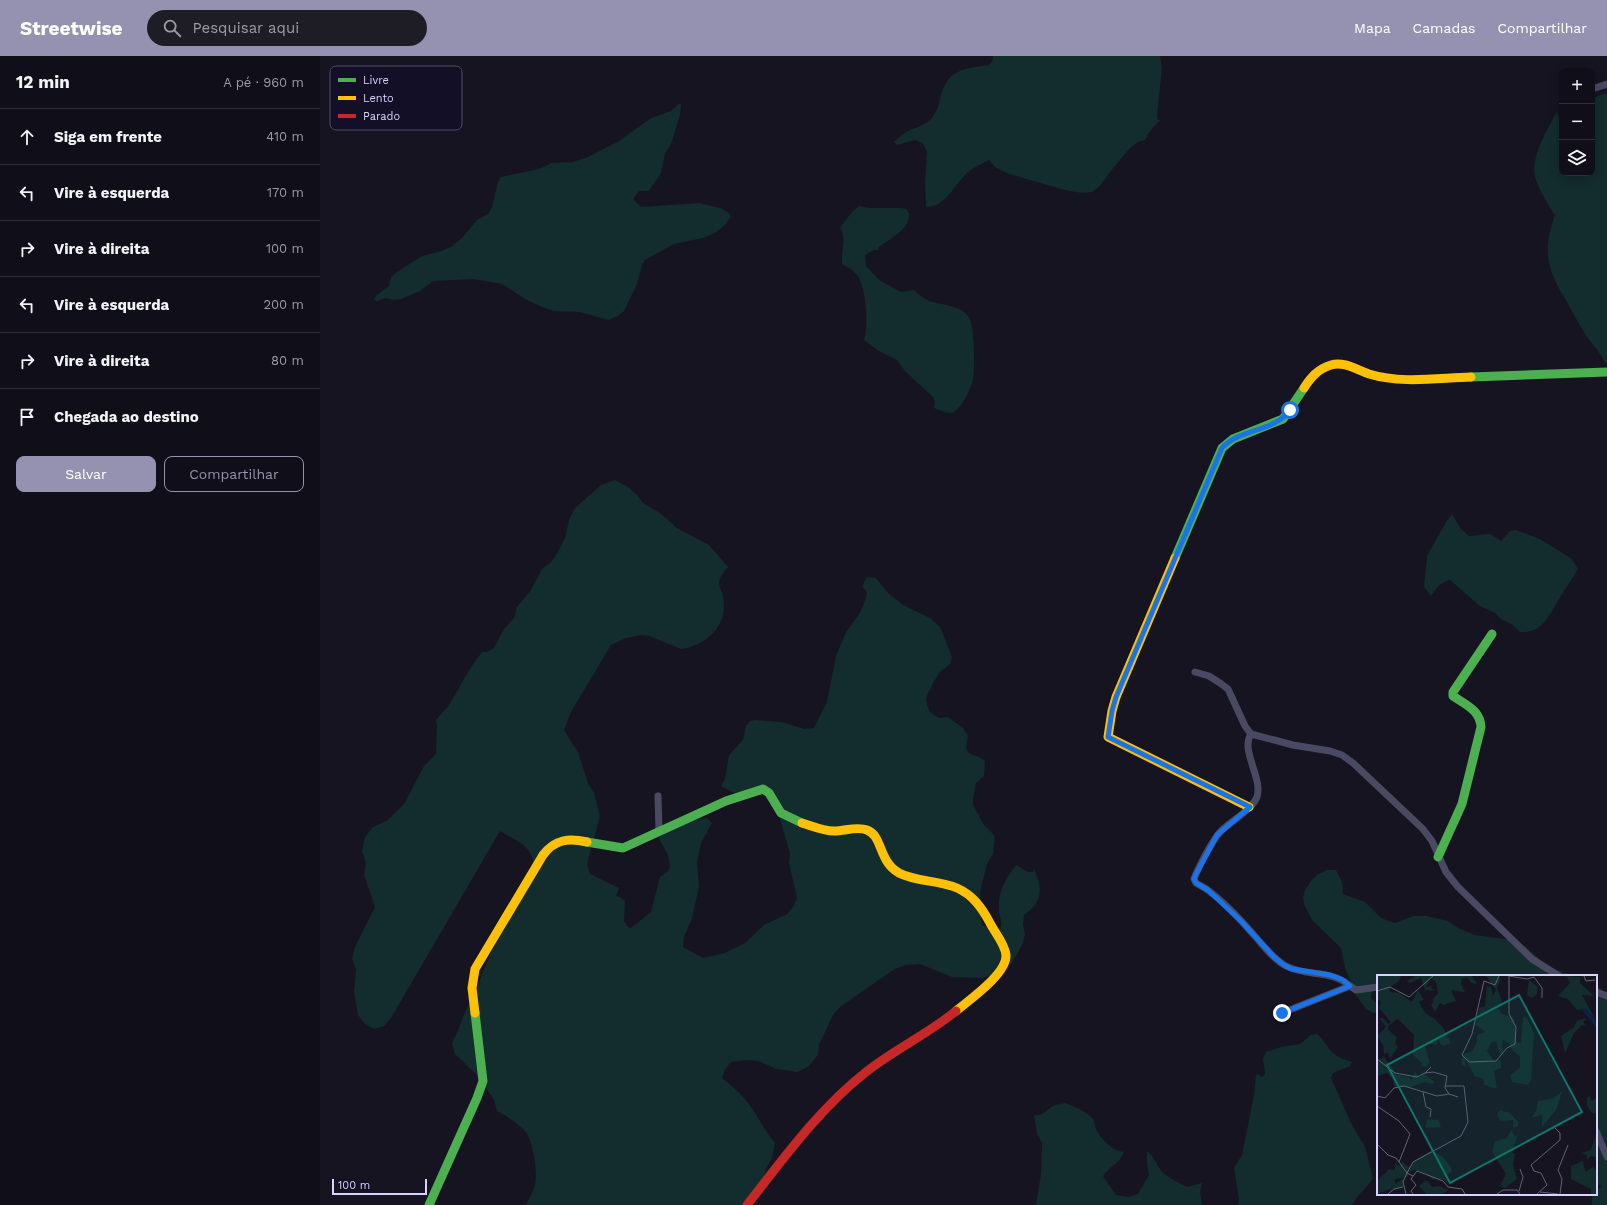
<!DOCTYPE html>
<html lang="pt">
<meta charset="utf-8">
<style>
:root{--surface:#100f19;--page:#1e1d26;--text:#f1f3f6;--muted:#9c9ca2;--line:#302f38;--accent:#9591b1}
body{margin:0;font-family:"Work Sans",sans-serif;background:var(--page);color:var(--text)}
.controls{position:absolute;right:12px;top:12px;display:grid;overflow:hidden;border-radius:8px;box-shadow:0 2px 10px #0003}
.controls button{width:36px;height:36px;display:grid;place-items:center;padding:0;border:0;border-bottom:1px solid var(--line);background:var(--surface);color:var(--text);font:20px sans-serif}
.scale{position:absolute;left:12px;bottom:10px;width:95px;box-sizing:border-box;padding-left:4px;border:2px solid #d9d4ff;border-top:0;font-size:11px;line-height:14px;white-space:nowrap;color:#d9d4ff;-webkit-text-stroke:3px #130f26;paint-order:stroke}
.stop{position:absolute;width:12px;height:12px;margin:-9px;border:3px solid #1a73e8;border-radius:50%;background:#fff}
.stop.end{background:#1a73e8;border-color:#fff;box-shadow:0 1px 4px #0008}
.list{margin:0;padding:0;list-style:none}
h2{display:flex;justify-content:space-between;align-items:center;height:52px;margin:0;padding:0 16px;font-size:17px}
h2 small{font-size:13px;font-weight:400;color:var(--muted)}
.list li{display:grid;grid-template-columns:26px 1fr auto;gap:12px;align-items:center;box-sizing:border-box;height:56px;padding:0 16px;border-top:1px solid var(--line)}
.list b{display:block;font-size:15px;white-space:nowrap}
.list em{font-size:13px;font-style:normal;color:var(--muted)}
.actions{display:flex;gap:8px;padding:12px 16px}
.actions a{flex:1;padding:9px 0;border:1px solid var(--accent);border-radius:8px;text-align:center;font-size:14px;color:var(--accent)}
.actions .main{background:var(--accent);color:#fff}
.icon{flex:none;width:22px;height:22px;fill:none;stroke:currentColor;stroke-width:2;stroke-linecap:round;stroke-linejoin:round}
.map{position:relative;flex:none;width:1287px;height:1149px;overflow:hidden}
header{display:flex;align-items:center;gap:24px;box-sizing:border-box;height:56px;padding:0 20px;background:var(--accent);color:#fff}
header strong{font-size:19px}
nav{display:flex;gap:22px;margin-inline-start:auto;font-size:14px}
.search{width:280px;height:36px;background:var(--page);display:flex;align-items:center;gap:10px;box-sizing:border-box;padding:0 14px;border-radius:22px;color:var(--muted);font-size:15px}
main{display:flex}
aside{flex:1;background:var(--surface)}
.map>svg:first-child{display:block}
.green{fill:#132c2d}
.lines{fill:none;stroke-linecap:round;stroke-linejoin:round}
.street{stroke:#4a4962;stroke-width:7}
.fast{stroke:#4caf50;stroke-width:9}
.slow{stroke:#ffc107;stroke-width:9}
.jam{stroke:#c62828;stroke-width:9}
.route{stroke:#1a73e8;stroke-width:5}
.inset-road{fill:none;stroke:#64617a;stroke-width:1}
.view{fill:#0f766e;fill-opacity:0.15;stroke:#0f766e;stroke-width:2}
.inset-edge{fill:none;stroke:#d9d4ff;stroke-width:2}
.key{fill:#130f26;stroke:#4e4a67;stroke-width:1}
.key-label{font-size:11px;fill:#d9d4ff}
</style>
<header>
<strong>Streetwise</strong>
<div class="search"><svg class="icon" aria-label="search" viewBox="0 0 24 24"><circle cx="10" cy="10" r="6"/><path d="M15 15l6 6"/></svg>Pesquisar aqui</div>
<nav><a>Mapa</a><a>Camadas</a><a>Compartilhar</a></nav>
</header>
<main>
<aside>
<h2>12 min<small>A pé · 960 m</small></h2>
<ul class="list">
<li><svg class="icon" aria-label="ahead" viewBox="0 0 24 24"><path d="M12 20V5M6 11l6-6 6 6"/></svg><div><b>Siga em frente</b></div><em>410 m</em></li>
<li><svg class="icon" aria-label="left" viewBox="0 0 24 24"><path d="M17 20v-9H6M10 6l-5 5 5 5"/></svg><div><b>Vire à esquerda</b></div><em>170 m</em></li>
<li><svg class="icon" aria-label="right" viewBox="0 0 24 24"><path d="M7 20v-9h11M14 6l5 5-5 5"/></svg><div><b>Vire à direita</b></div><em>100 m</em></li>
<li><svg class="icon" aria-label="left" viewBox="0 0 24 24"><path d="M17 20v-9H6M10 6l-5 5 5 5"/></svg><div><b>Vire à esquerda</b></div><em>200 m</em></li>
<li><svg class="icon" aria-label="right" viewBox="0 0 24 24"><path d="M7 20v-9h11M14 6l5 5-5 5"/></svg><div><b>Vire à direita</b></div><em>80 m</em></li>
<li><svg class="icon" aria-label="arrive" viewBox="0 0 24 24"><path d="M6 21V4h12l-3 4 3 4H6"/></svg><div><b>Chegada ao destino</b></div></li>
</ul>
<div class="actions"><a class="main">Salvar</a><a>Compartilhar</a></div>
</aside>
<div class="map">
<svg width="1287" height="1149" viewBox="0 0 1287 1149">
<rect width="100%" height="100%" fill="#161421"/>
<!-- green -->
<g class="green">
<path d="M673,0h167l2,12 -5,48 1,4h2l-10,11 -5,9 -7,2 -8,6 -20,24 -10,14 -8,6 -9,1 -14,-2 -60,-17 -14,-7 -6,-7c-7,4 -18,8 -24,15 -12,12 -20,32 -39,32l-1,-25 2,-30 -2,-5 -3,-4 -7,-3 -18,5 -3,-3c3,-3 6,-6 9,-8 8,-6 20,-7 27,-14 6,-6 9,-15 10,-22 8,-29 22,-29 49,-33l4,-5z"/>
<path d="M1284,38h3v273c-2,-4 -4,-9 -7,-13 -4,-7 -11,-13 -15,-20 -7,-12 -14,-25 -21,-37 -18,-29 -21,-49 -9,-82 -7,-10 -21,-33 -21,-45 1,-21 13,-40 23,-58l5,14v47h30v-74l1,-1z"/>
<path d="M360,47l1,2 -1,10 -9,29 -6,10 -4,19 -12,18h-10l-6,8 8,8 58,-4 21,5 9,5 2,3 -6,9 -10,8 -12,5 -29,6 -29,16 -3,5 -5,19 -13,27 -6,5 -10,4 -28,-8 -27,-1 -11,-4 -17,-8 -23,-15 -28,-5 -41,2 -13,10 -19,8 -8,1 -7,-2 -9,3 -3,-1 2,-4 13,-10 2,-9 6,-5 25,-16 20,-5 10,-5 10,-8 15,-18 11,-6 4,-7 6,-25 3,-5 38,-8 13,-6 20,-1 16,-5 31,-16 32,-23 20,-7z"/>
<path d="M539,150l10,2h32l5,1 3,4c2,16 -19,26 -30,34l-1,3h-4l-9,5 1,11 13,14 22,12 13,-2c4,4 9,8 15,11 12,4 31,4 39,15 7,9 7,53 5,64 -3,10 -10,26 -19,32 -6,3 -14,-2 -20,-4l1,-6 -2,-5 -28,-26 -8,-11 -20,-10 -13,-10c5,-15 2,-53 -7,-65 -4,-5 -10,-8 -15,-11 -1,-13 4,-23 -1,-35h-2l13,-17z"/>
<path d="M295,424l13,7 9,8 6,8 17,10 17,15 32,17 19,22c-17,19 -4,19 -4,37 1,25 -21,42 -43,45l-32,-13 -8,-1 -15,3 -15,7 -40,67 -7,18 14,22 10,31 6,10 6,23 -13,48 3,10 29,14 -3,8 4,1 5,4 -1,20 4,6 3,1 20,-16 9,-35 8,-6 2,-4 -2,-12 -9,-16 1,-3 29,-15 18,-3 5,5 -11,20 -4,20 2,24 -7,31 -8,19 -1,10 20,11 22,-5 20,-10 19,-18 23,-11 6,-7 4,-9 -8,-35 1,-10 -15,-51 -5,-9 -30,3 -19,-10 4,-7 4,-24 14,-15 3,-14 4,-5 5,-1 27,2 22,7 10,-1 13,-26 9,-46 10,-24 14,-19 6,-15 1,-6 -5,-6 5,-9 9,1 12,15 15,12 27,13 10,9 12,30 -2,7 -10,8 -7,11 -7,15 1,7 3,7 9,6 9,-1 15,11 5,8c-6,23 5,15 17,25l-1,15 -8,7 -3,16v6l11,20 11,11 -2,18 -6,10 -7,28v21l2,12 17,8c4,-12 2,-10 0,-21 -2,-18 6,-33 17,-47l12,7h5l1,-3c9,19 9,33 -10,46l-1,10 2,10 -3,10 -10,18 -9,4 -5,6 -16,5 -30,-1 -32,-13 -15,1 -12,5 -53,37 -7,8 -14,30 -1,10 -10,12 -11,5 -20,-3 -19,-8 -10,-1 -17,2 -6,7 -3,9c11,9 21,17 29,29 9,12 14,25 24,36l-3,15 -5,9 -4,12 -20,26h-217c3,-7 7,-13 9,-20 3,-13 -2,-45 -10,-54 -7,-8 -19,-15 -28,-20l-3,-11 -6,-9 -12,-17 -21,-20 -3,-11 5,-10 8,-21 11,-20 6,-18 9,-21 43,-83c0,-24 -16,-28 -34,-39l-109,187 -7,8 -10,3 -10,-6 -6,-8 -4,-23 2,-23 -4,-10 3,-12 20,-40 -11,-32 2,-11 -4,-13 3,-14 8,-10 15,-7 16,-16 20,-38 12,-12 1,-28 -1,-5c3,-6 9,-10 13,-16 11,-18 20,-37 33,-53h5l7,-4 10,-19 10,-11 3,-11 14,-17 11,-21 9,-7 7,-10 7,-14 4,-18 6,-12 26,-23z"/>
<path d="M1132,458l9,15 8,7 21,-2 11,7 9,-10 6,-1 24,9 32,20 6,10c-5,9 -12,18 -17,27 -11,17 -17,38 -41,36l-7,-7 -12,-6 -6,-6 -15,-7 -30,-26c-9,1 -14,9 -19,16l-7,-9 3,-31 19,-34z"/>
<path d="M1007,814h9l6,12 1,12 22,8 15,15 6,3 9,3 18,-7h14l21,5 10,7 17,7 37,5 13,6 23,21 27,9h-197v10c-5,2 -6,7 -7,12l7,7v7l-5,1 -7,-4 -10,-14 -11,-27 -4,-20 -29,-28 -8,-16 -1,-7 2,-7 6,-9 6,-6z"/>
<path d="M1276,929l11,8v212h-15v-10l4,-1v-4l5,-3 -1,-2 -4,-1v-41h3l-3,-13z"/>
<path d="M997,978c7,5 9,12 15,18 5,5 13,8 20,10l-2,4 -17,7 -2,5 20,45 14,24 8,31c-6,10 -16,17 -21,27h-114l1,-6 -5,-31 8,-13 12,-60 2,-20 2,-1 4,3 3,-3 -2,-16 3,-6 15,-5 19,-3 11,-9z"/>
<path d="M745,1047c10,4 21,8 28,16 2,4 2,9 4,12 6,10 16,20 27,21 -4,11 -15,15 -21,24l13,19 12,2 10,-3 11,-19 -2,-11v-13c7,5 8,12 13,18 7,9 18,13 27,18l15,-4 -2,9 2,13h-166l5,-31 1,-31 -5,-10 -3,-18c10,2 13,-7 21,-10 3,-1 7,-1 10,-2z"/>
</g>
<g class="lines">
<!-- street -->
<g class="street">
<path d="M1272,33l15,-5"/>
<path d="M875,616l14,4 11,7 8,6 17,37 6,8 42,11 37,6 12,4 11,8 70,66 9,12 14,31 12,15 74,72 27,17"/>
<path d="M931,678c-11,16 12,44 6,63 -6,14 -25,23 -36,34 -8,8 -23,37 -27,48l2,4c4,3 9,4 13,8 16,12 31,28 44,43 10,11 20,25 33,32 21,11 45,3 64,20l-68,27"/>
<path d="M338,740l1,35"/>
<path d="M1030,930l6,4 22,-3"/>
<path d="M1276,936l11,4"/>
<path d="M1276,1075l11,26"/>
</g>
<!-- fast -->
<g class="fast">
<path d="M1151,321l136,-5"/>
<path d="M855,502l47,-110 11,-9 50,-20 21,-31"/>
<path d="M267,786l36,6 103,-47 37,-12 6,4 12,20 21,10"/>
<path d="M1118,801l24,-53 19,-77c-1,-17 -15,-22 -28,-31v-4l39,-58"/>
<path d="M109,1149l48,-107 6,-17 -8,-68"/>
</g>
<!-- slow -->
<g class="slow">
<path d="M984,332c7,-11 14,-19 27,-23 13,-4 26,5 38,9 33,10 68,4 102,3"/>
<path d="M855,502l-59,139 -4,14 -4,26 141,70"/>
<path d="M482,767c10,3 21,8 32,8 11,0 23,-5 33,-1 16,6 11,31 32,43 17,9 40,7 58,15 16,7 25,20 33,35 5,10 15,21 16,32 1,19 -37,45 -50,56"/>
<path d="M155,957l-3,-25 3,-19 68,-114c12,-16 26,-17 44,-13"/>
</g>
<!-- jam -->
<path class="jam" d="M427,1149c37,-47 72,-96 119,-133 29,-23 62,-38 90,-61"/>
</g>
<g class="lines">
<!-- route -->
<path class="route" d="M962,957l68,-27 -7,-6 -13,-5 -38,-6 -8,-4 -10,-8 -33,-36 -33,-31 -12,-7 -2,-4 2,-5 21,-39 33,-28 -142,-70 4,-26 4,-14 106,-249c18,-20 53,-16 68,-38"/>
</g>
<!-- overview -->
<g transform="translate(1057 919)">
<rect width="220" height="220" fill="#161421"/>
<path d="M0,1h24l-2,5 -9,6v5l9,1 13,9 6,-12 6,10 -5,2 6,11 10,6 9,10 7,14 -7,3 -4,-2 -2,-5 -1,6 -13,-2 6,19 -4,5 -5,-1 1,-3 -9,-8 1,-20 -16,-16 -10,7v4l9,7 -2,6 3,4 -8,12 -2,-6 -4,1 -1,-9 -6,-9 9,-9 -7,-9h4l5,6 3,-2 -12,-14 2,-6 -4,-4zM38,1h57l5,8 -6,-1 -3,-5h-6l-1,6 4,8 -14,-2 5,11 -13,4 -3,-2 -5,9 -4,-7 3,-4 -2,-1 6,-7 -2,-11 -5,-4 -5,9 6,-1 -1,2 4,3 -9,-1v3l-5,-15 -11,5 -3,-2zM109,1h13l1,5 -3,7 5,13 -4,7 4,6 12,4 2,24 5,1 2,-27 4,2 7,15 -3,47 -3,5 -16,-3 -2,-7 10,-7v-11l-8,-7 -3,-7 -6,-3 -1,8 2,3 -4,4 -4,-14 -5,2 -4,8 7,10 7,-1v8l-7,3 3,18 -13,-4v-6l-9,-3 -10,-17 1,8 -4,-2v-10l10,-4 5,-9v-7l8,-3 -10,-8 4,-16 6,-2 2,-20 4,1 2,9 3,-6zM180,1l23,1v6l14,13 -12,-1 12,22 -10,-8 -7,1 -9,-11 -10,-3 12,-13 -3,-6zM152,5l9,7 -1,7 -5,4 -5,-3zM208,43l1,2 -3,2 3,4 -4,-1 -8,8 -9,20 -4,-17 13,-9 3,-6zM7,82l13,18 12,2 2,3 4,-8 5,5 2,-5 13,10 -2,2 -8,-2 -14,5 -17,-1 -1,-6 -6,-7 -10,3 1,-16zM186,115l-7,20 -14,17v-12l-11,3 6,-9 1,-8 16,-3zM213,120l1,6 6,-3v16l-5,-1 -5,-7v-8zM123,135l10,3 9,10 -1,3 -5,2v-8l-13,1 -3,-7zM61,143l3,9 -16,1 2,-9 10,1zM134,155l4,6 3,-1 -6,17 3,2 -2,11 4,14 -12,9 -5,-2 6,-12 -14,-22 3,-11 12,-3zM220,158v33l-2,-9 -4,-1 -4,4v-5l-6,-2 10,-3zM55,175l11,7 8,10 1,7 -3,-2 -2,12 -3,-4 -9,-2 -2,2 -3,-4 -14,-6 -8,2v5l-13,2v5l9,-6 -1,9 -8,3 -2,-2 -16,6v-13l12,-12 6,1v-7l5,3 1,-5 8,6 9,-9zM206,186l2,11 8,-5 4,4v23h-6v-5l-20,-10v-13zM49,205l6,7 6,-1 11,4 -7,4h-16l-7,-8z" fill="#132c2d"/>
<path d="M208,33l10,11 2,9 -15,-18z" fill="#0d2144"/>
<path class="inset-road" d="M122,1l-4,9 -11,-4 -12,53 -10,21 7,7 27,-1 11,-13 8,-4 1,-17 -7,-13v-38M132,1l18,3 7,-2 8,11v10M207,1l2,5 9,-1M0,16l13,-4 19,10 24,-21M0,84l18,14 22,4 8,-4M54,92l-6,6 8,-1 14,4 -2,12 4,6M46,117l3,15 5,2 -1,8M0,121l8,2 9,-10 10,-2 33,10 12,-2 9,3M0,131l22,15 11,13 -11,28M0,169l11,11 8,3 11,15 -4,9 3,12M36,201l-6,-3 6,-11 48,-26 7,-14 -4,-36h-19M142,216l4,-14 -3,-8M163,217l18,2M11,219l6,-5 9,-2M36,219l-2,-3 5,-6 -5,-6 6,-8 26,10 5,6 14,2 3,5M120,219l6,-4h14l3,4M160,219l10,-9 -6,-12 -7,-2 -3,-6 29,-25v-7l-5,-5M183,219l2,-15 -4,-9 10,-25"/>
<path class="view" d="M142,20l63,117 -132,71 -63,-118z"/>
<rect width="220" height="220" class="inset-edge"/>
</g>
<!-- legend -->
<rect x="10" y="10" width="132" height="64" rx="6" class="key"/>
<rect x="18" y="22" width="18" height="4" fill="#4caf50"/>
<rect x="18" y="40" width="18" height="4" fill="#ffc107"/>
<rect x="18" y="58" width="18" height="4" fill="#c62828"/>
<g class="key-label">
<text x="43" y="28">Livre</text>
<text x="43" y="46">Lento</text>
<text x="43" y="64">Parado</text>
</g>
</svg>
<div class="controls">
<button>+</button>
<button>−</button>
<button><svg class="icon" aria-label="layers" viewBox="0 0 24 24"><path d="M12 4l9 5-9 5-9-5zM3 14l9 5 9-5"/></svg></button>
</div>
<div class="scale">100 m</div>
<div class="stop" style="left:970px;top:354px"></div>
<div class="stop end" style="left:962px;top:957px"></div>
</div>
</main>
